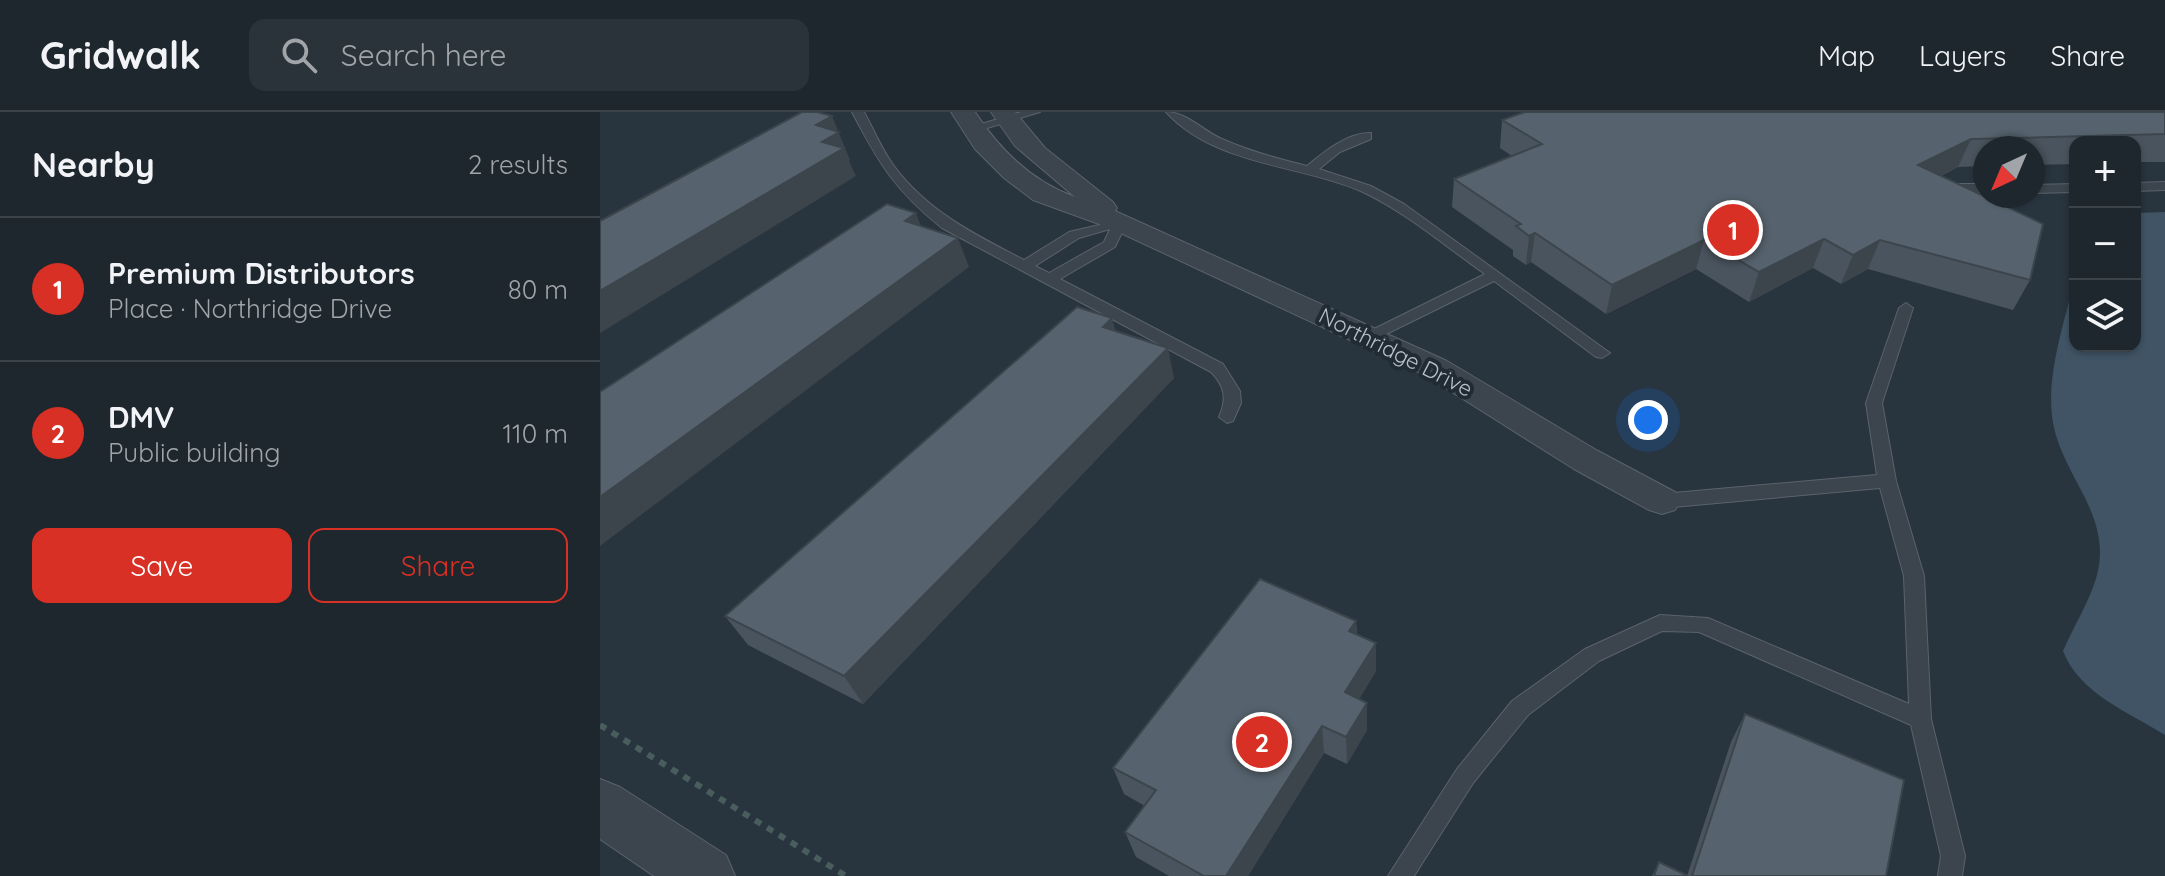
<!DOCTYPE html>
<meta charset="utf-8">
<style>
:root{--surface:#1e272e;--page:#2b333a;--text:#f1f3f6;--muted:#a1a5aa;--line:#3c444a;--accent:#d93025}
body{margin:0;font-family:Quicksand,sans-serif;background:var(--page);color:var(--text)}
.controls{position:absolute;right:24px;top:24px;display:grid;overflow:hidden;border-radius:16px;box-shadow:0 2px 6px #0004}
.controls button{width:72px;height:72px;display:grid;place-items:center;padding:0;border:0;border-bottom:2px solid var(--line);background:var(--surface);color:var(--text);font:40px sans-serif}
.compass{position:absolute;left:1373px;top:24px;width:72px;height:72px;border-radius:50%;background:var(--surface);box-shadow:0 2px 6px #0004;rotate:224deg}
.you{position:absolute;left:1048px;top:308px;width:28px;height:28px;margin:-20px;border:6px solid #fff;border-radius:50%;background:#1a73e8;box-shadow:0 0 0 12px #1a73e833}
.badge{display:grid;place-items:center;width:52px;height:52px;border-radius:50%;background:var(--accent);color:#fff;font-size:26px;font-weight:700}
.pin{position:absolute;translate:-50% -50%;border:4px solid #fff;box-shadow:0 2px 8px #0006}
.list{margin:0;padding:0;list-style:none}
h2{display:flex;justify-content:space-between;align-items:center;height:104px;margin:0;padding:0 32px;font-size:34px}
h2 small{font-size:26px;font-weight:400;color:var(--muted)}
.list li{display:grid;grid-template-columns:52px 1fr auto;gap:24px;align-items:center;box-sizing:border-box;height:144px;padding:0 32px;border-top:2px solid var(--line)}
.list b{display:block;font-size:30px;white-space:nowrap}
.list p{margin:0;font-size:26px;white-space:nowrap;color:var(--muted)}
.list em{font-size:26px;font-style:normal;color:var(--muted)}
.actions{display:flex;gap:16px;padding:24px 32px}
.actions a{flex:1;padding:18px 0;border:2px solid var(--accent);border-radius:16px;text-align:center;font-size:28px;color:var(--accent)}
.actions .main{background:var(--accent);color:#fff}
.icon{flex:none;width:44px;height:44px;fill:none;stroke:currentColor;stroke-width:2;stroke-linecap:round;stroke-linejoin:round}
.map{position:relative;flex:none;width:1565px;height:764px;overflow:hidden}
header{display:flex;align-items:center;gap:48px;box-sizing:border-box;height:112px;padding:0 40px;background:var(--surface);border-bottom:2px solid var(--line)}
header strong{font-size:38px}
nav{display:flex;gap:44px;margin-inline-start:auto;font-size:28px}
.search{width:560px;height:72px;background:var(--page);display:flex;align-items:center;gap:20px;box-sizing:border-box;padding:0 28px;border-radius:16px;color:var(--muted);font-size:30px}
main{display:flex}
aside{flex:1;background:var(--surface)}
.map>svg:first-child{display:block}
.water{fill:#405465}
.lines{fill:none;stroke-linecap:round;stroke-linejoin:round}
.service-casing{stroke:#5a636b;stroke-width:2}
.minor-casing{stroke:#5a636b;stroke-width:2}
.tertiary-casing{stroke:#5a636b;stroke-width:2}
.path{stroke:#4a5d5d;stroke-width:6;stroke-dasharray:7 7;stroke-linecap:butt}
.service{fill:#3c454e;fill-rule:evenodd}
.minor{fill:#3c454e;fill-rule:evenodd}
.tertiary{fill:#3c454e;fill-rule:evenodd}
.wall{fill:#4a545e}
.shaded-wall{fill:#3c454c}
.building{fill:#56626d;stroke:#3c454c;stroke-width:2}
.labels{text-anchor:middle;stroke-width:8;stroke-linejoin:round;paint-order:stroke}
.street-label{font-size:22px;fill:#b8c0c8;stroke:#212b33}
</style>
<header>
<strong>Gridwalk</strong>
<div class="search"><svg class="icon" aria-label="search" viewBox="0 0 24 24"><circle cx="10" cy="10" r="6"/><path d="M15 15l6 6"/></svg>Search here</div>
<nav><a>Map</a><a>Layers</a><a>Share</a></nav>
</header>
<main>
<aside>
<h2>Nearby<small>2 results</small></h2>
<ul class="list">
<li><span class="badge">1</span><div><b>Premium Distributors</b><p>Place · Northridge Drive</p></div><em>80 m</em></li>
<li><span class="badge">2</span><div><b>DMV</b><p>Public building</p></div><em>110 m</em></li>
</ul>
<div class="actions"><a class="main">Save</a><a>Share</a></div>
</aside>
<div class="map">
<svg width="1565" height="764" viewBox="0 0 1565 764">
<rect width="100%" height="100%" fill="#28343e"/>
<!-- water -->
<path class="water" d="M1565,100v523c-37,-23 -86,-42 -102,-84 30,-65 56,-90 18,-161 -12,-23 -26,-47 -29,-74 -5,-46 13,-94 23,-139v69h60v-133z"/>
<g class="lines">
<defs>
<g id="service">
<path d="M252,0h12c10,18 18,38 30,54 34,46 82,69 130,94l45,-28 56,-13 2,3 -12,25 -55,32 163,85 17,27 1,12 -8,18 -6,2 -8,-6c8,-18 6,-31 -8,-45l-269,-144c-47,-38 -62,-63 -90,-116zM510,117l-6,13 -55,31 -14,-7 44,-28z"/>
<path d="M421,0h19l-66,20 -6,-4z"/>
<path d="M566,0c21,0 37,19 56,27 27,12 56,20 85,27 17,-14 41,-34 64,-33v6l-31,13 -21,17 52,17 33,18 206,149 -8,5 -6,-1 -102,-76 -118,58h-10l-3,-3 3,-3 119,-59c-40,-28 -78,-61 -122,-82 -64,-28 -147,-26 -197,-80z"/>
<path d="M1565,70v8l-30,1v-8z"/>
<path d="M1347,72h38v8l-43,-1 -1,-3z"/>
<path d="M1475,72v8l-42,1v-8z"/>
<path d="M1306,191l7,5 -31,95 14,78 28,95 7,143 34,137 -3,20h-24l3,-20 -30,-131 -212,-93 -37,-1 -63,30 -71,54 -55,68 -59,93h-26l69,-107 55,-68 73,-52 75,-34 48,3 201,86 -5,-128 -24,-88 -218,20 -9,-7 9,-7 215,-19 -11,-72 33,-95z"/>
</g>
<path id="minor" d="M351,0h24c25,38 56,69 100,85l-60,-51 -24,-34h24l30,36 68,54 4,6 -2,3 332,150 151,90 77,41 5,9 -5,9 -13,4 -13,-4 -75,-41 -149,-94 -315,-147 -77,-28 -29,-22 -29,-29z"/>
<path id="tertiary" d="M0,667l20,8 106,68 9,21h-81l-54,-37z"/>
</defs>
<!-- service casing -->
<use href="#service" class="service-casing"/>
<!-- minor casing -->
<use href="#minor" class="minor-casing"/>
<!-- tertiary casing -->
<use href="#tertiary" class="tertiary-casing"/>
<!-- path -->
<path class="path" d="M0,613l246,151"/>
<!-- service -->
<use href="#service" class="service"/>
<!-- minor -->
<use href="#minor" class="minor"/>
<!-- tertiary -->
<use href="#tertiary" class="tertiary"/>
</g>
<!-- wall -->
<g class="wall">
<path d="M1565,0v50h-30v-20h-60v22l-42,1v-17h-48v18l-27,1 -17,9 89,104 -17,30 -145,-41 -27,15 -28,-16 -64,34 -53,-33 -90,45 -75,-52 -5,3 -13,-9v-6l-61,-43 2,-28 58,-23 -12,-8 2,-28z"/>
<path d="M512,206l3,13 59,47 -311,326 -115,-59 -23,-29z"/>
<path d="M756,509l1,13 19,9v28l-17,28 8,4v27l-20,34 -23,-11 -76,123h-79l-33,-19 -11,-25 20,-26 -21,-12 -11,-26z"/>
<path d="M1145,602l141,162h-234l7,-14 28,14 44,-134z"/>
</g>
<!-- shaded-wall -->
<g class="shaded-wall">
<path d="M232,4l18,44 -1,1 7,15 -256,157v-42l216,-166z"/>
<path d="M1371,27l-13,28 -52,26 12,-28z"/>
<path d="M316,101l11,29 -22,-21z"/>
<path d="M935,121l-4,29 -5,3 3,-29z"/>
<path d="M358,126l11,29 -369,279v-49z"/>
<path d="M1224,127l-11,29 -64,34 10,-30z"/>
<path d="M1104,128l-8,29 -90,45 6,-29z"/>
<path d="M1280,128l-12,29 -27,15 12,-29z"/>
<path d="M512,206l7,30 -16,-21z"/>
<path d="M568,236l6,30 -311,326 -19,-28z"/>
<path d="M756,509l1,29 -8,-19z"/>
<path d="M776,531v28l-30,49 -1,-28z"/>
<path d="M767,591v27l-20,34 -1,-27z"/>
<path d="M722,614l2,27 -76,123h-22z"/>
</g>
<!-- building -->
<g class="building">
<path d="M202,0h15l15,4 -16,9 23,7 -17,10 22,6 -244,143v-70z"/>
<path d="M925,0h640v22l-194,5 -53,26 125,59 -13,56 -150,-40 -27,15 -29,-16 -65,33 -55,-32 -92,45 -77,-52 -6,3 -13,-10 5,-2 -67,-45 88,-35 -40,-24z"/>
<path d="M287,92l29,9 -11,8 53,17 -358,259v-105z"/>
<path d="M477,195l35,11 -9,9 65,21 -324,328 -119,-60z"/>
<path d="M660,467l96,42 -7,10 27,12 -31,49 22,11 -21,34 -24,-11 -96,150h-22l-79,-44 31,-42 -43,-22z"/>
<path d="M1145,602l159,66 -18,96h-194z"/>
<path d="M1059,750l29,14h-34z"/>
</g>
<g class="labels">
<!-- street labels -->
<g class="street-label">
<text transform="translate(796 240) rotate(27)" y="8">Northridge Drive</text>
</g>
</g>
</svg>
<div class="controls">
<button>+</button>
<button>−</button>
<button><svg class="icon" aria-label="layers" viewBox="0 0 24 24"><path d="M12 4l9 5-9 5-9-5zM3 14l9 5 9-5"/></svg></button>
</div>
<svg class="compass" viewBox="-18 -18 36 36"><path d="M0-13l5 13h-10z" fill="#e53935"/><path d="M0 13l5-13h-10z" fill="#a1a5aa"/></svg>
<div class="you"></div>
<div class="pin badge" style="left:1133px;top:118px">1</div>
<div class="pin badge" style="left:662px;top:630px">2</div>
</div>
</main>
